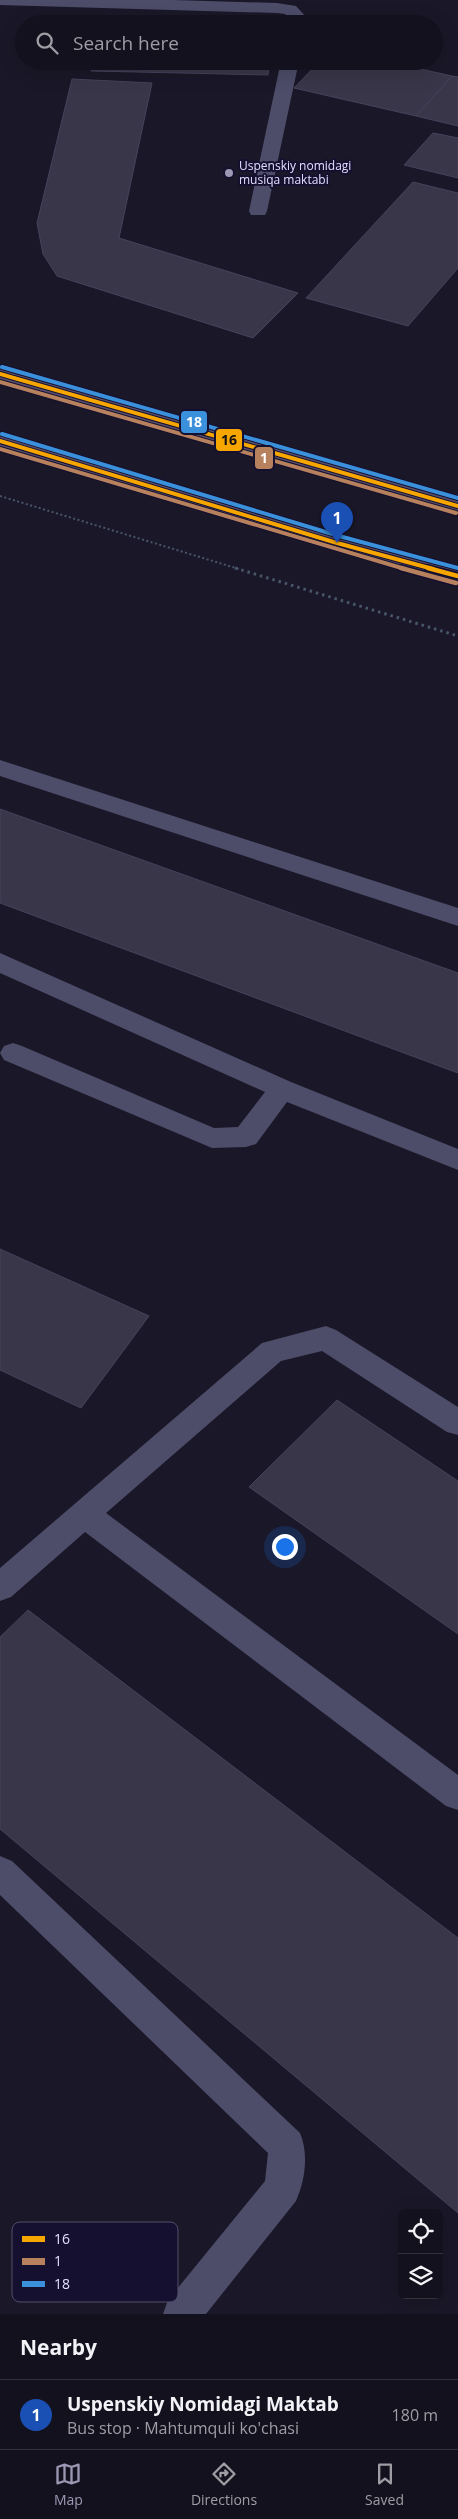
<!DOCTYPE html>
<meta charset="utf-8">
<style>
:root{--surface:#14111e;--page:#1d1a27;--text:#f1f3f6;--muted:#9d9da4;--line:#33313c;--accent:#9c98b4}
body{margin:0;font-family:"Open Sans",sans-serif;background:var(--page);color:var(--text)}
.controls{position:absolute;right:15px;bottom:15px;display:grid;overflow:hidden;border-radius:8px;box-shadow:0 5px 20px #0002}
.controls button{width:45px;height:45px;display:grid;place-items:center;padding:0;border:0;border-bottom:1px solid var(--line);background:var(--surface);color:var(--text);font:25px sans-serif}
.you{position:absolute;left:284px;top:1546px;width:18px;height:18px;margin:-12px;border:4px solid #fff;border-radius:50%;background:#1a73e8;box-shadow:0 0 0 8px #1a73e833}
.badge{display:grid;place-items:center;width:32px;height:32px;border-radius:50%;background:var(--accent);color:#fff;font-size:16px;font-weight:700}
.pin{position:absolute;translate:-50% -41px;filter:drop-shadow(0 1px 2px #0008)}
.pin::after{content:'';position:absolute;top:26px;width:18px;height:15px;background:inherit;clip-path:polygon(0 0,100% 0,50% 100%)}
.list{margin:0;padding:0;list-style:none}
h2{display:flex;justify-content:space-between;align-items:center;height:65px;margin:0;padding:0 20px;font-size:21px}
h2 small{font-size:16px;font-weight:400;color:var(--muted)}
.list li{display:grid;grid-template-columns:32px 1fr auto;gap:15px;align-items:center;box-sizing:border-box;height:70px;padding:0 20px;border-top:1px solid var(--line)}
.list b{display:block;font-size:19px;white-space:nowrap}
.list p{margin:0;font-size:16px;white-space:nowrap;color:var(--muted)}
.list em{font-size:16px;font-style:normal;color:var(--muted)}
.icon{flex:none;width:28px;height:28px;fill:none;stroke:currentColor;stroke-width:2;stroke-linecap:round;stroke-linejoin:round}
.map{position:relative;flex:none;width:458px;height:2314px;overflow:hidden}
.search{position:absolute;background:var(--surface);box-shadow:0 5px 20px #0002;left:15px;right:15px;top:15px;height:55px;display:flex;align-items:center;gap:12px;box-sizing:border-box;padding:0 18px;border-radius:28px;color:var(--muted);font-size:19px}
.sheet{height:135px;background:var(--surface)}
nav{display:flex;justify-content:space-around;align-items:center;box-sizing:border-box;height:70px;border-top:1px solid var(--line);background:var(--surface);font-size:14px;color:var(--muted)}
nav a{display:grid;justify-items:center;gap:2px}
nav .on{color:var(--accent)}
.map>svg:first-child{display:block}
.building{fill:#393649;stroke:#47425b}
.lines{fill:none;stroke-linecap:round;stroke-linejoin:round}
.path-far1{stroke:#475769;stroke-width:2;stroke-dasharray:2 2.5;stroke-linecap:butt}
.path{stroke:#475769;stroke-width:3;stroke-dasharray:2.5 4;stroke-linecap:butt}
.minor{fill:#4d4c69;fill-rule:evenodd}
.major{fill:#574d6d;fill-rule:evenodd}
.bus-1-far1-casing{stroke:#15102f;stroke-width:6}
.bus-1-casing{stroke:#15102f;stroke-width:8}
.bus-2-far1-casing{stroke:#15102f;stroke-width:6}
.bus-2-casing{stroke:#15102f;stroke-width:8}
.bus-3-casing{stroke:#15102f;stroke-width:6}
.bus-1-far1{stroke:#f7a600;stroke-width:4}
.bus-1{stroke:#f7a600;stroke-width:4.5}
.bus-2-far1{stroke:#b6815c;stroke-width:4}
.bus-2{stroke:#b6815c;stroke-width:4.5}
.bus-3{stroke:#3a90db;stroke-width:4}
.poi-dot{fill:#9c98b4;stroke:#15102f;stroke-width:2}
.labels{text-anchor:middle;stroke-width:4;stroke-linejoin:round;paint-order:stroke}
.far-poi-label{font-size:12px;fill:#e2deff;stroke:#15102f;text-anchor:start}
.key{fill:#15102f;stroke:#524e6d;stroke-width:1}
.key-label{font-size:14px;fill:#e2deff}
.line-badge{stroke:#15102f;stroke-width:2}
.badge-label{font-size:14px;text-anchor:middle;font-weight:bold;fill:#fff}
.pale-badge-label{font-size:14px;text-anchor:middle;font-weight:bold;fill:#111}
</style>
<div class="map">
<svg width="458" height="2314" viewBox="0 0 458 2314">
<rect width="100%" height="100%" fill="#1a1728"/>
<!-- building -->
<g class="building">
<path d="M323,17l48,4 -1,3h-49z"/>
<path d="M100,22l96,2h-97z"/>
<path d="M93,61h177l-2,14 -177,-4z"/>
<path d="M320,61h64l68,15 -36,40 -122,-28z"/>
<path d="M452,76l6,1v49l-42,-10z"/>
<path d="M72,79l80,4 -33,155 179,55 -45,45 -196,-62 -14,-22 -6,-31z"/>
<path d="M433,133l25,5v40l-54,-13z"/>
<path d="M413,182l45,11v75l-50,58 -102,-28z"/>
<path d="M0,809l458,164v100l-458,-170z"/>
<path d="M0,1249l149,67 -68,92 -81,-38z"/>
<path d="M337,1400l121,81v153l-209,-147z"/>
<path d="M28,1610l430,328v275l-458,-384v-192z"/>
</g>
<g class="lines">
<!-- path-far1 -->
<path class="path-far1" d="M0,496l239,73"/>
<!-- path -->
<path class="path" d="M235,568l223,68"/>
<!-- minor -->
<g class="minor">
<path d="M0,0h173l104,3 19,3 11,12 -1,6h-17l1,-5 -5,-5 -8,-1 -277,-8z"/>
<path d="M281,61h18l-32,150 -2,4h-14l-2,-4z"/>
<path d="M0,760l458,148v18l-458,-150z"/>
<path d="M0,953l291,129 167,67v21l-171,-68 -31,42 -10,3 -34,1 -208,-88 -4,-7 4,-7 9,-3 9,3 192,82 24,-1 27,-35 -265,-119z"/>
<path d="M326,1326l10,4 122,77v28l-11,-3 -125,-81 -41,10 -175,152 352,262v35l-12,-4 -361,-274 -74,65 -11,4v-33l262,-225z"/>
<path d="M0,1856l12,5 288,272c9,21 5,48 -4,68l-90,113h-43l5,-14 97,-119 3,-28 -268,-258z"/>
</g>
<!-- major -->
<g class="major">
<path d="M0,368l458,131v13l-458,-132z"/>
<path d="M0,435l345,103 113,31v14l-129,-35 -329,-100z"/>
</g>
<defs>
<g id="bus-1-far1">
<path d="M0,374l458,132"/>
<path d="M0,441l337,102 96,26"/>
</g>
<path id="bus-1" d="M428,568l30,8"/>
<g id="bus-2-far1">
<path d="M0,382l456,131"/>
<path d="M0,449l405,120"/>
</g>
<path id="bus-2" d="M401,568l55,15"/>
<g id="bus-3">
<path d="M2,367l456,131"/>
<path d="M2,434l337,102 119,32"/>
</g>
</defs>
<!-- bus-1-far1 casing -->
<use href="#bus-1-far1" class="bus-1-far1-casing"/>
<!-- bus-1 casing -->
<use href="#bus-1" class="bus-1-casing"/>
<!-- bus-2-far1 casing -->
<use href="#bus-2-far1" class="bus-2-far1-casing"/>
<!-- bus-2 casing -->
<use href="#bus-2" class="bus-2-casing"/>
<!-- bus-3 casing -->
<use href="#bus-3" class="bus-3-casing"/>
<!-- bus-1-far1 -->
<use href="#bus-1-far1" class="bus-1-far1"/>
<!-- bus-1 -->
<use href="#bus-1" class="bus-1"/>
<!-- bus-2-far1 -->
<use href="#bus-2-far1" class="bus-2-far1"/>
<!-- bus-2 -->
<use href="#bus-2" class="bus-2"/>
<!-- bus-3 -->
<use href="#bus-3" class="bus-3"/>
</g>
<!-- markers -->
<circle class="poi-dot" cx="229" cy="173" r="5"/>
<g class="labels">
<!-- far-poi labels -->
<g class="far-poi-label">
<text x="239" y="170">Uspenskiy nomidagi<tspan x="239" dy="14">musiqa maktabi</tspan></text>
</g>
</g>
<!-- legend -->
<rect x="12" y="2222" width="166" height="80" rx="8" class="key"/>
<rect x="22" y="2236" width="23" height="6" fill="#f7a600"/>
<rect x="22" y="2258" width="23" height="7" fill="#b6815c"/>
<rect x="22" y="2281" width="23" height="6" fill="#3a90db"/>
<g class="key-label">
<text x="54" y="2244">16</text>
<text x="54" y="2266">1</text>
<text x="54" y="2289">18</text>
</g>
<g class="line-badge">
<rect x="180" y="410" width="28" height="24" rx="5" fill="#3a90db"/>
<rect x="215" y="428" width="28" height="24" rx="5" fill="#f7a600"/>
<rect x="254" y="446" width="20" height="24" rx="5" fill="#b6815c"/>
</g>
<g class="badge-label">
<text x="194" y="427">18</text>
<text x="264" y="463">1</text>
</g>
<g class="pale-badge-label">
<text x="229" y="445">16</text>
</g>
</svg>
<div class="controls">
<button><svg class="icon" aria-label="locate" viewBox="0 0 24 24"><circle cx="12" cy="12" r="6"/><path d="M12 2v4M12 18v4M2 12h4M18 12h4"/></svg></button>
<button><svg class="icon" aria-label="layers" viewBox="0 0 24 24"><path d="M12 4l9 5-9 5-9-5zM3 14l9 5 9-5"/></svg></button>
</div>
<div class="you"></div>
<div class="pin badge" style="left:337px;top:543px;background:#1a4fb4">1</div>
<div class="search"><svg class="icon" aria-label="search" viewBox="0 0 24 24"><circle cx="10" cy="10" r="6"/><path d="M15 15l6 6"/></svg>Search here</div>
</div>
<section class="sheet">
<h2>Nearby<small></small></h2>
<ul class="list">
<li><span class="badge" style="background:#1a4fb4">1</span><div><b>Uspenskiy Nomidagi Maktab</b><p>Bus stop · Mahtumquli ko'chasi</p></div><em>180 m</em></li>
</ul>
</section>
<nav>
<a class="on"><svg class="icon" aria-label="map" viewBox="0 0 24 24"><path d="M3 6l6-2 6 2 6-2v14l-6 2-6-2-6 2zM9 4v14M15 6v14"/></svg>Map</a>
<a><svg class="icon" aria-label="directions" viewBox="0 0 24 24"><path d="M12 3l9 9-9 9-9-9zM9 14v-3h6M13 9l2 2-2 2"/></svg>Directions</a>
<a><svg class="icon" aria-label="saved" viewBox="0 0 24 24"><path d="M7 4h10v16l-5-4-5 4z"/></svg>Saved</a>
</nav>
